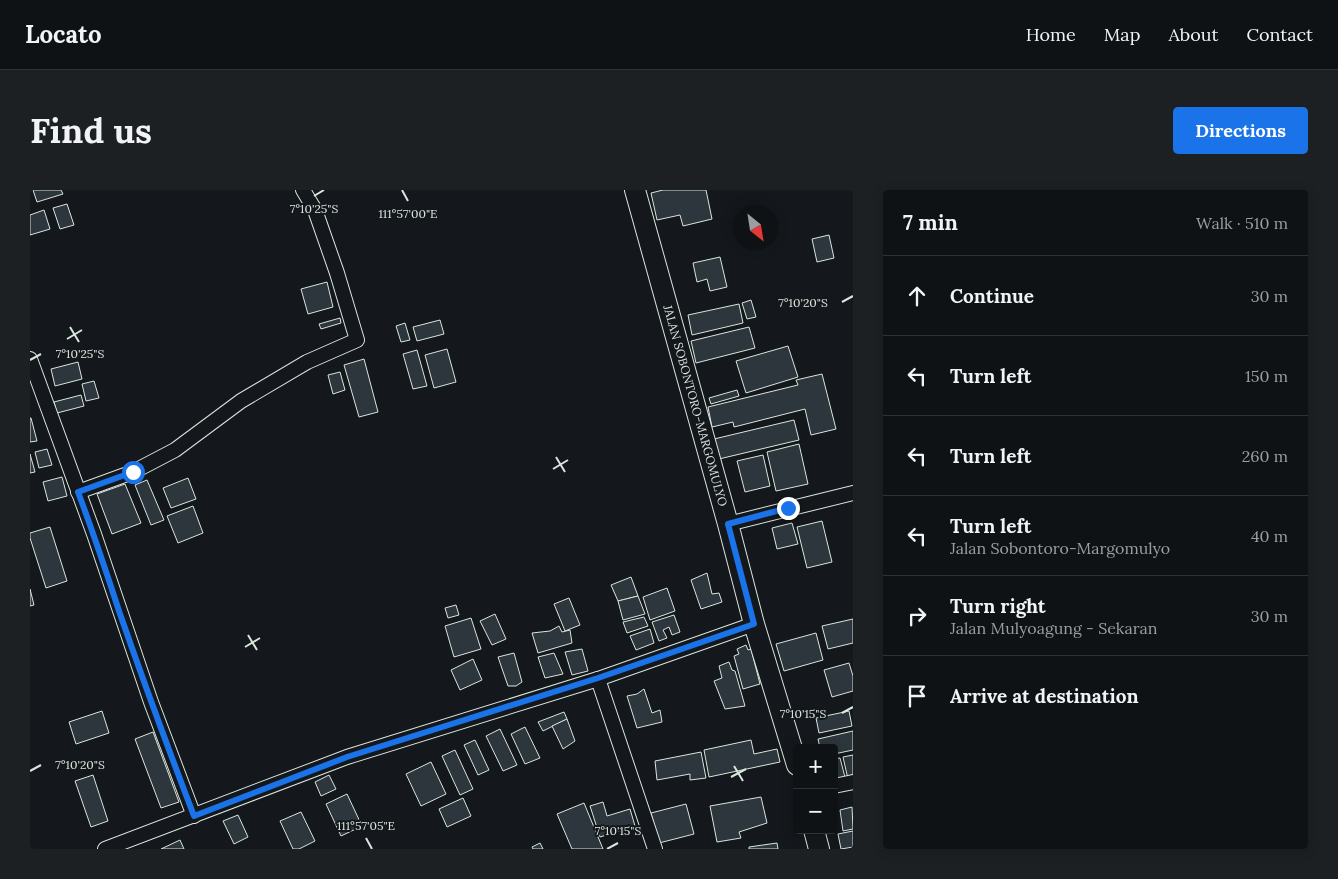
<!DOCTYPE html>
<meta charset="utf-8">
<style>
:root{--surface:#0f1215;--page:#1d2022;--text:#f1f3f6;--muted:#9b9ea0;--line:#2f3234;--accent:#1a73e8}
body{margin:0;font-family:Lora,serif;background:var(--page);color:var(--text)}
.controls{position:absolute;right:15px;bottom:15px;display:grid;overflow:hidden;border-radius:5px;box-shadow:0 2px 12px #0003}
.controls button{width:45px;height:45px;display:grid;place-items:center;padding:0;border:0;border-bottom:1px solid var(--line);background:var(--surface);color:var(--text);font:25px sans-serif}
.compass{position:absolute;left:703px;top:15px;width:45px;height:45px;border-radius:50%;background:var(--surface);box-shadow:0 2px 12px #0003;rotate:150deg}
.stop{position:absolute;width:15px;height:15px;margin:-11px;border:4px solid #1a73e8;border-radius:50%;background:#fff}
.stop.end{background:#1a73e8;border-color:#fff;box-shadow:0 1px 5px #0008}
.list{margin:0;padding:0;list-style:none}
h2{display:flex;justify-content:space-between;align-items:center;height:65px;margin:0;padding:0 20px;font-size:21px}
h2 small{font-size:16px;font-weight:400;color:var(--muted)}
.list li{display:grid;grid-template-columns:32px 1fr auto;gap:15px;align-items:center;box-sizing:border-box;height:80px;padding:0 20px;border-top:1px solid var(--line)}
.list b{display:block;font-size:19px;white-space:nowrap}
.list p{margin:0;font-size:16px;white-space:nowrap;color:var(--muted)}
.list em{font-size:16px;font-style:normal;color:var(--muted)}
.icon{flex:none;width:28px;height:28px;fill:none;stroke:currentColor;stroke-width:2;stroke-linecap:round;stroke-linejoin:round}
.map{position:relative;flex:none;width:823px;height:659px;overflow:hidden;border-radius:5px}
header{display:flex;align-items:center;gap:30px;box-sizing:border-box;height:70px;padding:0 25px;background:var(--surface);border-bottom:1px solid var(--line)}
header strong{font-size:24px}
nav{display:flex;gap:28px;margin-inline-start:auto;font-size:18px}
.intro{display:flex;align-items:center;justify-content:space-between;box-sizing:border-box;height:120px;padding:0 30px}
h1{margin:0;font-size:35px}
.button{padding:12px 22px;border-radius:5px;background:var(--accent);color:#fff;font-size:18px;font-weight:700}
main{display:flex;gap:30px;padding:0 30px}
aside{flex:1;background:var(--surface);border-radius:5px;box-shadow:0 2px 12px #0003}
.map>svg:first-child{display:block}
.building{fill:#2c363c;stroke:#d8e6dc}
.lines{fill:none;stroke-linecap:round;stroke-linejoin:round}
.street-casing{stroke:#d8e6dc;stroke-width:16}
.secondary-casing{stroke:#d8e6dc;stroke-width:22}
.street{stroke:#14181c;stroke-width:14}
.secondary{stroke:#14181c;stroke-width:20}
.route{stroke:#1a73e8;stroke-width:6}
.ticks{fill:none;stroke:#d8e6dc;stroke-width:2}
.labels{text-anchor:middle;stroke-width:4;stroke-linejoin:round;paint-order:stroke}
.street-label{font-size:12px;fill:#d8e6dc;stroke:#14181c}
.ticks-label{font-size:12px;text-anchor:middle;fill:#d8e6dc;stroke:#14181c;stroke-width:4;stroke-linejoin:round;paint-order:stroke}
</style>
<header>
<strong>Locato</strong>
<nav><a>Home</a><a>Map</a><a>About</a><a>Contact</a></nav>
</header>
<div class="intro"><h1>Find us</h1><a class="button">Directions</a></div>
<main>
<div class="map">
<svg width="823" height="659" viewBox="0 0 823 659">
<rect width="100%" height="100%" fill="#14181c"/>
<!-- building -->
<g class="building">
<path d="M3,0h28l2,4 -26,8z"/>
<path d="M633,0h43l6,29 -29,7 -3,-11 -23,5 -6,-27z"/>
<path d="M37,14l7,21 -14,4 -7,-21z"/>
<path d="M14,20l6,19 -20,6v-20z"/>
<path d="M799,45l5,23 -17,4 -5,-23z"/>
<path d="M690,67l7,30 -17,4 -3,-12 -10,3 -4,-19z"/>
<path d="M297,92l6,25 -25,7 -7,-25z"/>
<path d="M721,110l5,17 -9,2 -5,-16z"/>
<path d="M709,114l4,19 -51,12 -4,-20z"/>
<path d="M310,128l1,5 -20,6 -2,-5z"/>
<path d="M410,130l4,14 -27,7 -4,-14z"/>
<path d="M375,133l5,17 -9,2 -5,-16z"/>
<path d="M719,137l6,21 -59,15 -5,-22z"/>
<path d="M758,156l10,31 -52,16 -10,-32z"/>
<path d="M417,159l9,33 -22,6 -9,-33z"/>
<path d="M387,160l10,36 -14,3 -10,-35z"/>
<path d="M334,169l14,53 -19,5 -15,-52z"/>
<path d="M48,172l4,17 -27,7 -4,-17z"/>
<path d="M310,182l5,18 -12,4 -5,-19z"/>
<path d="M792,184l14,55 -25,6 -6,-26 -71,18 -1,-5 -21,5 -4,-20 90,-22 -2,-5z"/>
<path d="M64,191l5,17 -13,3 -4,-17z"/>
<path d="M707,200l2,6 -28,8 -2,-6z"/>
<path d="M51,205l3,11 -27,7 -3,-11z"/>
<path d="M0,228h1l6,23 -7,1z"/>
<path d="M764,230l5,20 -80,19 -5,-20z"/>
<path d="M769,254l9,40 -32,7 -9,-39z"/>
<path d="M17,259l5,16 -13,3 -4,-16z"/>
<path d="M0,264l5,18 -5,1z"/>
<path d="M733,265l7,31 -25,6 -8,-31z"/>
<path d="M32,287l5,19 -19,5 -5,-19z"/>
<path d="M158,288l8,21 -25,9 -8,-20z"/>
<path d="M117,290l17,40 -13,5 -16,-40z"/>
<path d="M95,294l16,39 -29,11 -15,-40z"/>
<path d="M163,316l10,27 -25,10 -11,-27z"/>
<path d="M792,331l10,41 -25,6 -10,-41z"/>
<path d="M762,333l6,21 -21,5 -5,-21z"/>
<path d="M20,337l17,54 -21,7 -16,-50v-5z"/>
<path d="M677,383l5,21 7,-1 3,9 -21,7 -10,-29z"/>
<path d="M601,387l7,19 -20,5 -7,-16z"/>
<path d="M637,398l8,23 -25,9 -7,-23z"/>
<path d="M0,399l4,16 -4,1z"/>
<path d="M608,406l7,18 -22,6 -5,-19z"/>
<path d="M539,408l11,27 -15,6 -11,-27z"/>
<path d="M426,415l3,10 -11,3 -3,-10z"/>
<path d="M465,424l11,25 -14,6 -12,-24z"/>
<path d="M644,425l6,17 -8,3 -3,-8 -6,3 4,8 -8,3 -7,-19z"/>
<path d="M614,427l4,9 -21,7 -4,-11z"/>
<path d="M441,428l10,31 -27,8 -9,-31z"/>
<path d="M823,429v24l-25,6 -6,-23z"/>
<path d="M529,436l3,6 8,-2 2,13 -34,10 -6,-20 18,-2z"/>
<path d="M620,439l4,14 -18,7 -6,-14z"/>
<path d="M786,443l7,27 -39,11 -8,-27z"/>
<path d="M716,455l2,5 3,-1 9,35 -17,5 -9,-33 5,-2 -2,-5z"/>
<path d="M552,459l6,22 -16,4 -7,-23z"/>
<path d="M484,463l8,29 -6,4h-8l-10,-29z"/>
<path d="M524,463l9,21 -18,4 -7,-21z"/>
<path d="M443,469l9,21 -22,10 -9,-20z"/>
<path d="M699,472l3,8 3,1 10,35 -20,3 -11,-28 8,-3 -3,-12z"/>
<path d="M819,473l4,13v15l-21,6 -8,-27z"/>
<path d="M614,499l8,24 8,-3 2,12 -25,6 -10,-32 10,-2z"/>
<path d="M72,521l7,22 -33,11 -7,-22z"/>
<path d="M819,521l3,15 -33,7 -3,-15z"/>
<path d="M534,522l3,7 -24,12 -5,-9z"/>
<path d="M537,529l8,22 -12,8 -11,-23z"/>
<path d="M495,537l15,31 -15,6 -14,-30z"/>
<path d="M470,539l17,36 -14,6 -17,-35z"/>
<path d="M823,541v19l-19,4v-6h-14l-2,-9z"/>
<path d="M123,542l26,70 -18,6 -26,-69z"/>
<path d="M445,550l14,30 -11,5 -14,-30z"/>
<path d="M721,550l3,14 23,-5 3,13 -71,15 -5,-27z"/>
<path d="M425,560l18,39 -13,6 -18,-39z"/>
<path d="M671,562l5,26 -16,2v-6l-33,6 -2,-19z"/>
<path d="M823,565v23l-5,1 -5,-22z"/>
<path d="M810,568l6,23 -12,3v-25z"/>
<path d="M401,572l15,32 -25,12 -15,-32z"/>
<path d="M63,585l15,46 -17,6 -16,-46z"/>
<path d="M299,585l7,14 -15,7 -6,-14z"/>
<path d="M317,604l15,32 -21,10 -15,-32z"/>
<path d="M731,607l6,26 -28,9 2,6 -24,4 -7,-36z"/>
<path d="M433,608l8,18 -24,11 -8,-18z"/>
<path d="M573,612l4,14 23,-7 5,17 -35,11 -10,-31z"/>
<path d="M554,613l19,46h-31l-15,-35z"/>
<path d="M656,614l8,30 -35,9 -8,-30z"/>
<path d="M822,617l1,22 -10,2 -3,-21z"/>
<path d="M271,622l14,29 -16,8h-6l-13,-28z"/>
<path d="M208,625l10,22 -14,7 -11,-23z"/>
<path d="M823,641v16l-12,2 -3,-15z"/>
<path d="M150,650l4,9h-23z"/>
<path d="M510,653l3,6h-10l-1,-2z"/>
<path d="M747,653l1,6h-29v-2z"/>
</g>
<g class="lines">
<defs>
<g id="street">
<path d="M0,169l64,175 57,168 43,114"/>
<path d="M48,302l55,-20 42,-22 66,-49 66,-39 50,-22 -20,-67 -22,-63 -12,-20"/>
<path d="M698,334l60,-15 65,-16"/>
<path d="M568,489l57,170"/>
<path d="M804,596l19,-4"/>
<path d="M75,659l242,-92 251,-78 156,-55"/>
</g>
<g id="secondary">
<path id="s1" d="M605,0l93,334 26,100 43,141"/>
<path d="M784,640l5,19"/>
</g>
</defs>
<!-- street casing -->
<use href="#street" class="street-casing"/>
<!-- secondary casing -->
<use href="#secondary" class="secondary-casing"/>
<!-- street -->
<use href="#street" class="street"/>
<!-- secondary -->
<use href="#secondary" class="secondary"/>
</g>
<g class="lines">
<!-- route -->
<path class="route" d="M103,282l-55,20c15,40 28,79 41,119 24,69 49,137 75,205l153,-59 251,-79 156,-54 -26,-100 60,-16"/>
</g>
<!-- ticks -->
<path class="ticks" d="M372,0l6,11M284,6l10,-6M812,112l11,-6M40,137l9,15M37,149l15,-9M0,170l11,-6M526,267l9,15M523,279l15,-9M218,445l9,15M215,457l15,-9M812,523l11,-6M704,576l9,15M0,581l11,-6M701,587l15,-8M336,648l6,11M577,659l11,-6"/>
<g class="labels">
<!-- street labels -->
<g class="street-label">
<text dy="4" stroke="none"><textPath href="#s1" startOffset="224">JALAN SOBONTORO-MARGOMULYO</textPath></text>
</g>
</g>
<g class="ticks-label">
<text x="284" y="23">7°10'25"S</text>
<text x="378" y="28">111°57'00"E</text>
<text x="773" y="117">7°10'20"S</text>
<text x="50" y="168">7°10'25"S</text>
<text x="773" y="528">7°10'15"S</text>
<text x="50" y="579">7°10'20"S</text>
<text x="336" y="640">111°57'05"E</text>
<text x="588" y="645">7°10'15"S</text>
</g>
</svg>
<div class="controls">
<button>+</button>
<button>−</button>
</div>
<svg class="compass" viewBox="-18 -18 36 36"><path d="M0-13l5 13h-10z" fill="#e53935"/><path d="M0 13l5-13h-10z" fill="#9b9ea0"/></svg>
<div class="stop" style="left:103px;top:282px"></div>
<div class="stop end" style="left:758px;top:318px"></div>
</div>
<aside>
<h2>7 min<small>Walk · 510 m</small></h2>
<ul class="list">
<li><svg class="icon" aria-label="ahead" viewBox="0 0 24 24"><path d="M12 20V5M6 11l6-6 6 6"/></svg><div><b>Continue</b></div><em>30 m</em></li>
<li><svg class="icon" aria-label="left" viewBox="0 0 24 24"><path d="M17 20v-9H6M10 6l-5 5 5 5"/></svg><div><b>Turn left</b></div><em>150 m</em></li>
<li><svg class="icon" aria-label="left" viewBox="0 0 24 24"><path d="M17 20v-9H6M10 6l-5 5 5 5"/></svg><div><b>Turn left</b></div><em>260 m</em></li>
<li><svg class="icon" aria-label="left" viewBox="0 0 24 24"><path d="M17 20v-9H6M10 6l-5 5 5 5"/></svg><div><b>Turn left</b><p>Jalan Sobontoro-Margomulyo</p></div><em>40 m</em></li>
<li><svg class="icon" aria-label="right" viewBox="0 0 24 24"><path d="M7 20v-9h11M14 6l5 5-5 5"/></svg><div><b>Turn right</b><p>Jalan Mulyoagung - Sekaran</p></div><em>30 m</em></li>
<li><svg class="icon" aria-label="arrive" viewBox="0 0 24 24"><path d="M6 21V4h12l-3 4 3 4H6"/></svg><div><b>Arrive at destination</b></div></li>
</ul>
</aside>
</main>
